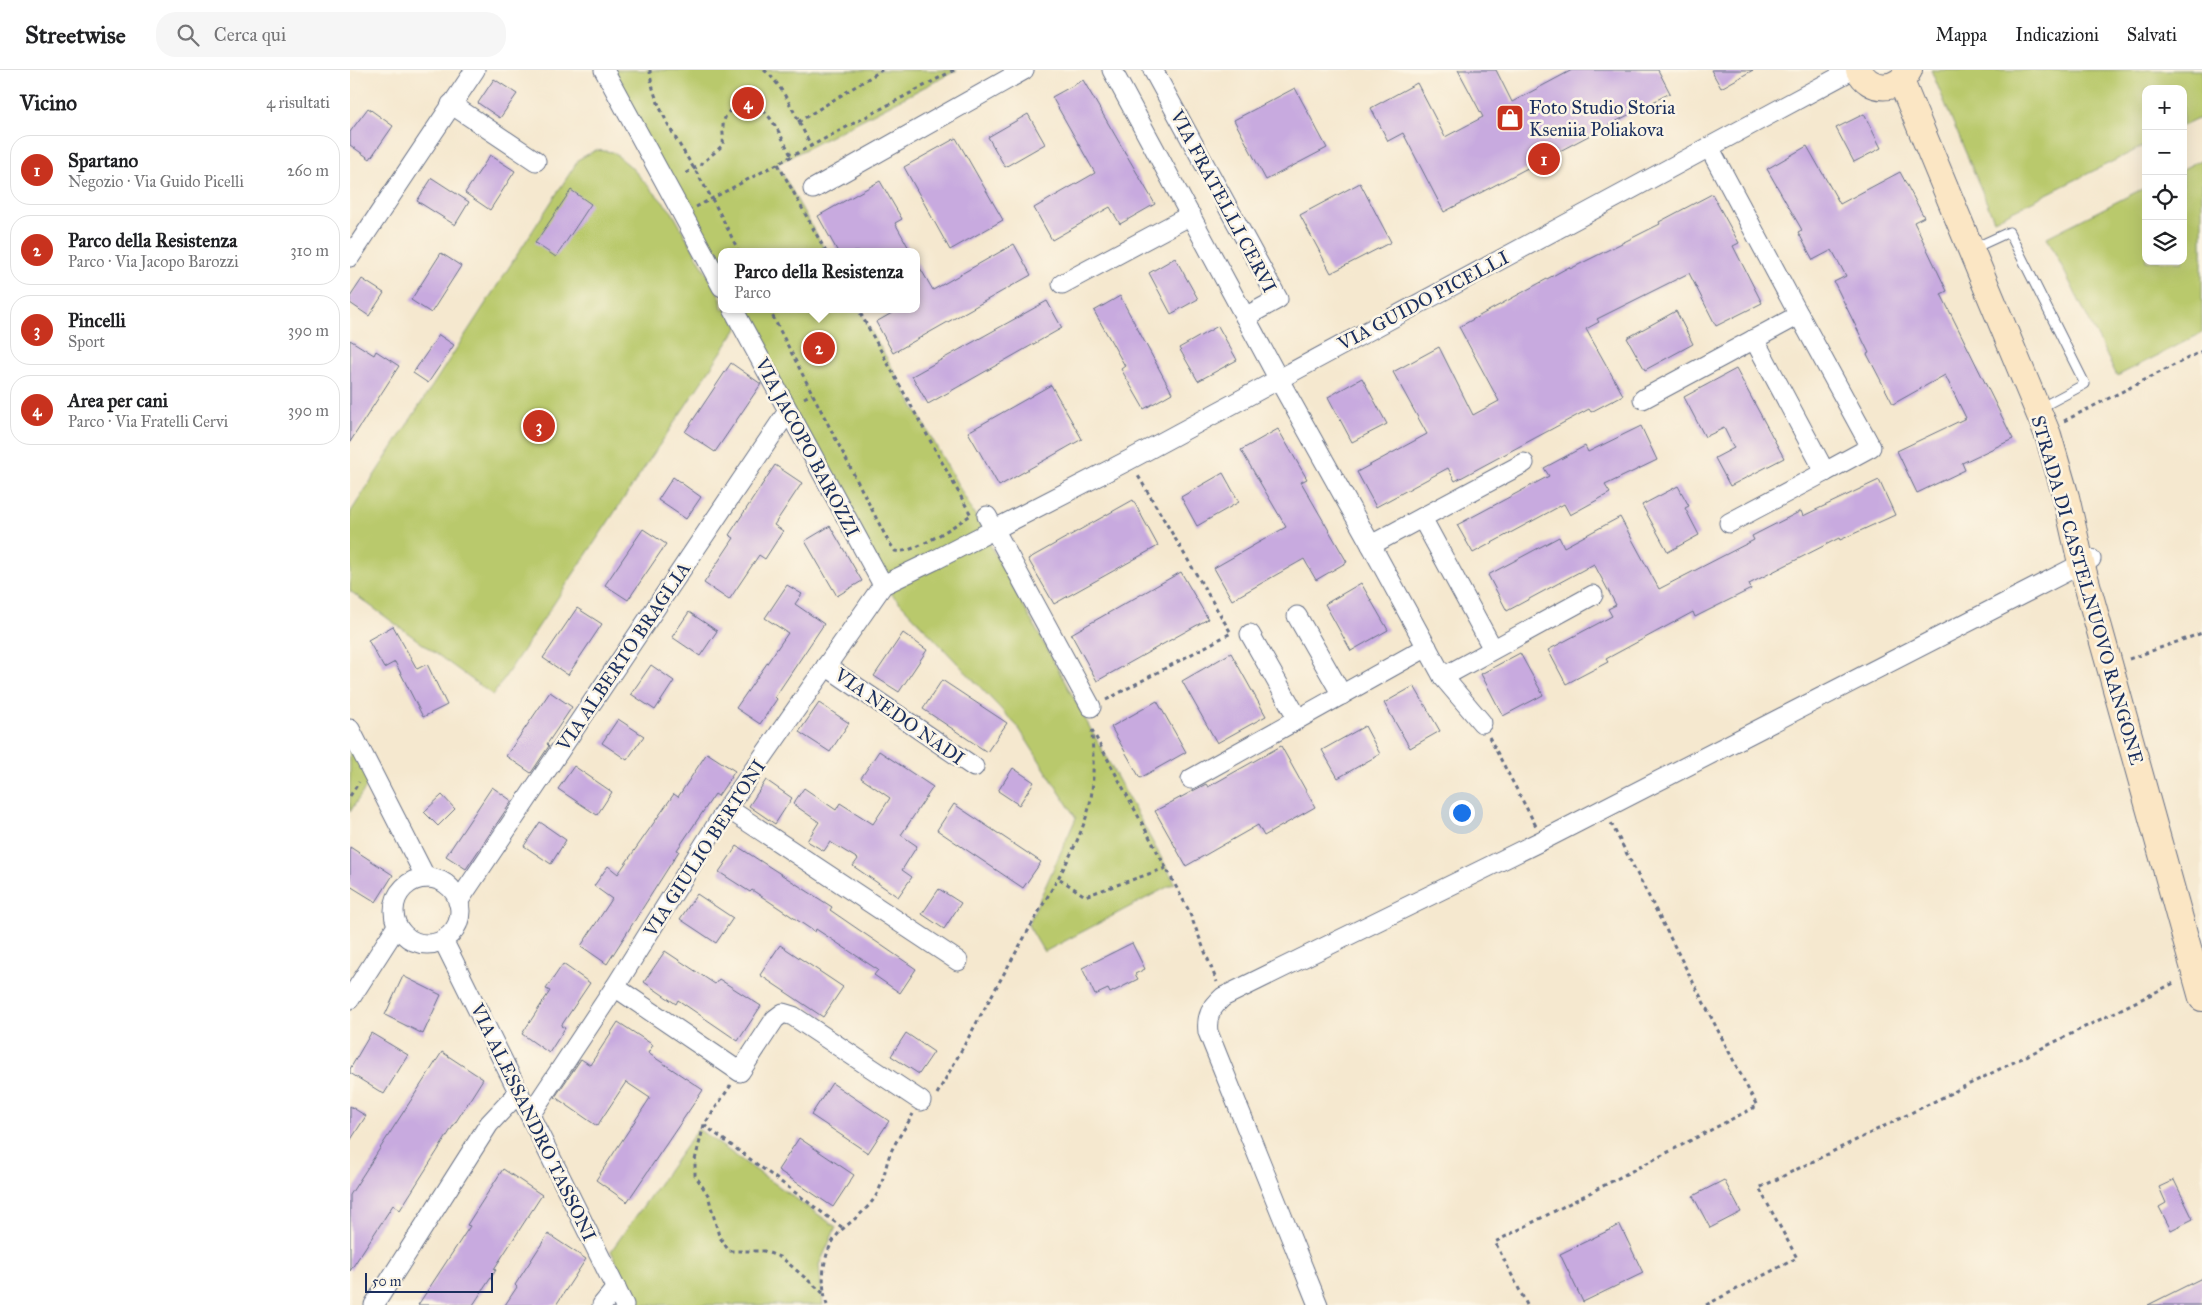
<!DOCTYPE html>
<html lang="it">
<meta charset="utf-8">
<style>
:root{--surface:#fff;--page:#f6f6f6;--text:#202124;--muted:#757577;--line:#e0e0e0;--accent:#c8321e}
body{margin:0;font-family:"IM FELL Great Primer",serif;background:var(--page);color:var(--text)}
.controls{position:absolute;right:15px;top:15px;display:grid;overflow:hidden;border-radius:10px;box-shadow:0 5px 20px #0002}
.controls button{width:45px;height:45px;display:grid;place-items:center;padding:0;border:0;border-bottom:1px solid var(--line);background:var(--surface);color:var(--text);font:25px sans-serif}
.scale{position:absolute;left:15px;bottom:12px;width:128px;box-sizing:border-box;padding-left:5px;border:2px solid #1b2f5e;border-top:0;font-size:14px;line-height:18px;white-space:nowrap;color:#1b2f5e;-webkit-text-stroke:4px #fcf5e5;paint-order:stroke}
.you{position:absolute;left:1111px;top:742px;width:18px;height:18px;margin:-12px;border:4px solid #fff;border-radius:50%;background:#1a73e8;box-shadow:0 0 0 8px #1a73e833}
.badge{display:grid;place-items:center;width:32px;height:32px;border-radius:50%;background:var(--accent);color:#fff;font-size:16px;font-weight:700}
.pin{position:absolute;translate:-50% -50%;border:2px solid #fff;box-shadow:0 1px 5px #0006}
.popup{position:absolute;left:368px;top:178px;width:202px;height:65px;box-sizing:border-box;display:grid;place-content:center;border-radius:10px;background:var(--surface);filter:drop-shadow(0 1px 4px #0005);font-size:16px;white-space:nowrap;color:var(--muted)}
.popup b{font-size:19px;color:var(--text)}
.popup::after{content:'';position:absolute;left:50%;top:100%;margin-left:-10px;border:10px solid transparent;border-top-color:var(--surface)}
.list{margin:0;padding:0;list-style:none}
h2{display:flex;justify-content:space-between;align-items:center;height:65px;margin:0;padding:0 20px;font-size:21px}
h2 small{font-size:16px;font-weight:400;color:var(--muted)}
.list li{display:grid;grid-template-columns:32px 1fr auto;gap:15px;align-items:center;box-sizing:border-box;height:70px;margin:0 10px 10px;padding:0 10px;border:1px solid var(--line);border-radius:20px}
.list b{display:block;font-size:19px;white-space:nowrap}
.list p{margin:0;font-size:16px;white-space:nowrap;color:var(--muted)}
.list em{font-size:16px;font-style:normal;color:var(--muted)}
.icon{flex:none;width:28px;height:28px;fill:none;stroke:currentColor;stroke-width:2;stroke-linecap:round;stroke-linejoin:round}
.map{position:relative;flex:none;width:1852px;height:1235px;overflow:hidden}
header{display:flex;align-items:center;gap:30px;box-sizing:border-box;height:70px;padding:0 25px;background:var(--surface);border-bottom:1px solid var(--line)}
header strong{font-size:24px}
nav{display:flex;gap:28px;margin-inline-start:auto;font-size:18px}
.search{width:350px;height:45px;background:var(--page);display:flex;align-items:center;gap:12px;box-sizing:border-box;padding:0 18px;border-radius:20px;color:var(--muted);font-size:19px}
main{display:flex}
aside{flex:1;background:var(--surface)}
.map>svg:first-child{display:block}
.green{fill:#b9c96c;stroke:#6a7c65}
.building{fill:#c8aadf}
.lines{fill:none;stroke-linecap:round;stroke-linejoin:round}
.service-casing{stroke:#677086;stroke-width:11}
.minor-casing{stroke:#677086;stroke-width:21}
.secondary-casing{stroke:#677086;stroke-width:28}
.path{stroke:#677086;stroke-width:3;stroke-dasharray:4 4;stroke-linecap:butt}
.service{stroke:#fff;stroke-width:9}
.minor{stroke:#fff;stroke-width:19}
.secondary{stroke:#fbe6c4;stroke-width:26}
.labels{text-anchor:middle;stroke-width:5;stroke-linejoin:round;paint-order:stroke}
.poi-label{font-size:19px;fill:#1b2f5e;stroke:#fcf5e5;text-anchor:start}
.street-label{font-size:19px;fill:#1b2f5e;stroke:#fcf5e5}
</style>
<header>
<strong>Streetwise</strong>
<div class="search"><svg class="icon" aria-label="search" viewBox="0 0 24 24"><circle cx="10" cy="10" r="6"/><path d="M15 15l6 6"/></svg>Cerca qui</div>
<nav><a>Mappa</a><a>Indicazioni</a><a>Salvati</a></nav>
</header>
<main>
<aside>
<h2>Vicino<small>4 risultati</small></h2>
<ul class="list">
<li><span class="badge">1</span><div><b>Spartano</b><p>Negozio · Via Guido Picelli</p></div><em>260 m</em></li>
<li><span class="badge">2</span><div><b>Parco della Resistenza</b><p>Parco · Via Jacopo Barozzi</p></div><em>310 m</em></li>
<li><span class="badge">3</span><div><b>Pincelli</b><p>Sport</p></div><em>390 m</em></li>
<li><span class="badge">4</span><div><b>Area per cani</b><p>Parco · Via Fratelli Cervi</p></div><em>390 m</em></li>
</ul>
</aside>
<div class="map">
<svg width="1852" height="1235" viewBox="0 0 1852 1235">
<rect width="100%" height="100%" fill="#fcf5e5"/>
<filter id="ink" filterUnits="userSpaceOnUse"><feTurbulence type="fractalNoise" baseFrequency=".02" numOctaves="2"/><feDisplacementMap in="SourceGraphic" scale="10" xChannelSelector="R" yChannelSelector="G"/><feConvolveMatrix kernelMatrix="1 2 1 2 8 2 1 2 1" color-interpolation-filters="sRGB"/></filter>
<filter id="wash" filterUnits="userSpaceOnUse"><feTurbulence type="fractalNoise" baseFrequency=".0096" numOctaves="4" result="noise"/><feDisplacementMap in="SourceGraphic" scale="20" xChannelSelector="R" yChannelSelector="G"/><feGaussianBlur stdDeviation="1.12" result="paint"/><feColorMatrix in="noise" values="0 0 0 0 0 0 0 0 0 0 0 0 0 0 0 0 0 1.4 0 .05"/><feComposite in="paint" operator="in"/></filter>
<g filter="url(#wash)">
<rect width="100%" height="100%" fill="#f5e8cf"/>
<!-- green -->
<g class="green">
<path d="M256,0h351l-180,94 49,88h-104l-1,32z"/>
<path d="M1581,0h271v47l-19,9v-37h-37v56l-152,75z"/>
<path d="M246,80l17,2 17,14 42,46 49,86 1,11h6l10,18 -245,368 -143,-104v-78l229,-354z"/>
<path d="M1852,89v174l-85,43 -70,-139 99,-50v74h37v-92z"/>
<path d="M385,239h124l126,224 -102,49z"/>
<path d="M635,466l190,347 -131,69 -16,-27 48,-107 -58,-91 -133,-140z"/>
<path d="M0,669l20,42 -20,31z"/>
<path d="M348,1059l138,98 -17,38 4,40h-185l-27,-54z"/>
</g>
<g id="blocks">
<!-- building -->
<g class="building">
<path d="M1108,0h38l16,32 60,-32h86l12,23 -226,119 -41,-79 -15,8 -17,-33 46,-25 28,54 38,-20z"/>
<path d="M1361,0h42l-32,18z"/>
<path d="M144,9l23,15 -17,24 -22,-15z"/>
<path d="M733,10l72,124 -35,20 -10,-17 -58,33 -18,-32 61,-35 -43,-76z"/>
<path d="M945,18l32,60 -61,32 -32,-60z"/>
<path d="M18,38l25,18 -23,33 -20,-14v-13z"/>
<path d="M678,44l17,30 -40,23 -17,-30z"/>
<path d="M1514,44l17,34 -27,14 -18,-34z"/>
<path d="M606,68l47,82 -53,30 -46,-83z"/>
<path d="M1457,76l33,58 60,-32 24,45 -10,5 33,69 -6,3 72,145 -51,24 3,7 -48,23 -20,-42 69,-33 -21,-43 -52,29 -26,-50 2,-1 -35,-71 12,-6 -14,-26 -19,10 -15,-28 4,-2 -35,-61z"/>
<path d="M140,85l25,16 -25,39 -25,-17z"/>
<path d="M82,108l37,24 -14,23 -38,-24z"/>
<path d="M530,111l22,38 -7,4 16,29h-73l-20,-36z"/>
<path d="M1010,113l31,59 -60,31 -31,-58z"/>
<path d="M221,120l20,14 -35,53 -21,-14z"/>
<path d="M1362,124l27,49 -6,3 29,57 -46,23 -27,-53 -92,46 2,3 -13,7 37,66 -32,17 -2,-3 -134,72 -7,-13 -72,39 -19,-35 70,-38 -34,-62 46,-25 34,68 26,-14 -40,-74 110,-60 1,2 90,-45 -1,-2z"/>
<path d="M664,174l17,31 -138,78 -17,-31 23,-13h17v-48l17,29z"/>
<path d="M91,183l20,13 -30,47 -20,-13z"/>
<path d="M825,188l23,41 -27,15 -22,-41z"/>
<path d="M12,209l22,14 -15,23 -19,-13v-6z"/>
<path d="M770,226l52,97 -28,16 -23,-40 4,-3 -31,-55z"/>
<path d="M697,231l15,27 -134,76 -16,-28z"/>
<path d="M1326,241l17,33 -48,26 -18,-32z"/>
<path d="M868,256l19,34 -39,21 -19,-33z"/>
<path d="M89,265l15,10 -26,38 -15,-10z"/>
<path d="M0,270l24,15 2,-4 23,15 -49,76z"/>
<path d="M381,293l30,21 -46,68 -30,-20z"/>
<path d="M1386,299l48,89 -54,28 -15,-28 19,-10 -10,-20 -19,9 -21,-40z"/>
<path d="M1012,308l25,46 -35,18 -24,-45z"/>
<path d="M701,315l31,54 -83,47 -31,-54z"/>
<path d="M1291,356l16,34 -52,25 5,8 -40,22 -6,-11 -91,49 -16,-28 92,-49 -5,-8 41,-22 3,6z"/>
<path d="M928,359l29,50 -6,3 46,80 -31,18 -12,-21 -72,41 -18,-32 72,-41 -45,-77z"/>
<path d="M425,395l27,18 -28,42 9,6 -18,28 -6,-4 -30,45 -25,-17 30,-45 -5,-3z"/>
<path d="M873,403l16,29 -42,24 -16,-29z"/>
<path d="M323,407l28,20 -15,22 -28,-19z"/>
<path d="M1529,410l16,35 -55,25 -1,-2 -90,46 2,5 -56,28 -2,-5 -87,47 2,3 -42,22 -18,-34 64,-34 -4,-7 8,-4 -22,-41 -87,47 -19,-36 71,-38 5,10 56,-30 39,72 95,-49 -2,-4 49,-25 2,5z"/>
<path d="M1328,416l11,20 -4,2 14,27 -31,17 -26,-47z"/>
<path d="M783,430l25,46 -104,58 -26,-45z"/>
<path d="M480,456l32,55 -25,15 -32,-55z"/>
<path d="M293,459l23,15 -38,56 -23,-15z"/>
<path d="M831,502l27,47 -111,62 -26,-47z"/>
<path d="M1011,513l27,47 -37,21 -26,-47z"/>
<path d="M437,515l15,9 -7,10 29,20 -49,73 2,2 -17,25 -24,-16 52,-75 -23,-15z"/>
<path d="M227,538l25,16 -34,51 -25,-17z"/>
<path d="M339,542l28,19 -17,25 -28,-19z"/>
<path d="M43,556l24,43 10,-5 20,41 -24,12 -28,-55 -11,6 -16,-28z"/>
<path d="M553,563l24,17 -28,42 -25,-16z"/>
<path d="M881,583l35,63 -49,27 -35,-62z"/>
<path d="M1170,583l23,42 -40,21 -22,-42z"/>
<path d="M301,595l23,16 -19,29 -24,-16z"/>
<path d="M592,610l65,43 -20,29 -64,-43z"/>
<path d="M1064,616l26,45 -30,17 -26,-45z"/>
<path d="M200,622l22,15 -25,37 2,2 -18,27 -25,-17z"/>
<path d="M807,631l29,51 -46,26 -29,-51z"/>
<path d="M469,633l30,20 -19,29 -31,-20z"/>
<path d="M268,649l26,17 -17,24 -25,-17z"/>
<path d="M1015,656l15,28 -42,24 -16,-28z"/>
<path d="M931,676l34,61 -51,29 -6,-11 -72,41 -31,-55 51,-27 2,3z"/>
<path d="M529,681l54,36 -32,48 16,11 -15,24 10,7 -14,20 -45,-31 5,-7 -28,-17 -6,9 -17,-10 12,-19 -26,-18 11,-16 32,22 4,-7 33,21 17,-26 -29,-20z"/>
<path d="M357,683l28,18 -17,25 -3,-2 -38,56 2,1 -72,113 -26,-18 31,-47 -18,-13 14,-20 10,8 56,-80 4,3z"/>
<path d="M224,696l38,26 -15,23 -39,-26z"/>
<path d="M663,698l21,14 -15,23 -21,-14z"/>
<path d="M416,710l26,18 -17,26 -26,-18z"/>
<path d="M142,717l20,14 -46,68 -20,-13z"/>
<path d="M92,725l13,14 -17,17 -14,-14z"/>
<path d="M604,734l87,58 -18,26 -86,-58z"/>
<path d="M190,752l26,18 -15,24 -27,-18z"/>
<path d="M387,776l95,61 -2,3 86,59 -16,24 -26,-18 4,-5 -62,-41 -1,3 -63,-42 -2,2 -31,-20z"/>
<path d="M0,777l43,28 -17,27 -26,-16z"/>
<path d="M589,819l22,14 -17,26 -22,-15z"/>
<path d="M347,824l36,24 -17,25 -36,-24z"/>
<path d="M782,873l13,26 -10,5 3,5 -28,14 -2,-4 -13,6 -13,-27z"/>
<path d="M430,875l63,42 -20,30 -63,-42z"/>
<path d="M315,881l50,33 4,-5 42,27 -23,35 -60,-41 -2,4 -32,-22z"/>
<path d="M213,894l27,19 -29,43 4,2 -16,25 -27,-19 28,-43 -4,-2z"/>
<path d="M53,906l38,19 -18,39 -38,-19z"/>
<path d="M268,952l35,23 -5,8 55,37 -76,112 -31,-22 54,-82 -24,-16 -29,44 -42,-29 26,-38 9,6z"/>
<path d="M21,963l37,22 -24,39 -34,-21v-4z"/>
<path d="M556,963l28,19 -15,22 -28,-18z"/>
<path d="M92,982l41,27 -83,131 -7,-5 -43,66v-76z"/>
<path d="M482,1013l57,38 -21,32 -57,-38z"/>
<path d="M0,1036l16,10 -16,25z"/>
<path d="M449,1068l55,37 -21,32 -55,-37z"/>
<path d="M153,1099l39,26 -48,74 2,1 -23,35h-55l52,-79 -3,-1z"/>
<path d="M1374,1110l17,32 -31,16 -17,-32z"/>
<path d="M1824,1110l19,39 -22,11 -12,-23 7,-4 -7,-16z"/>
<path d="M1270,1155l23,48 -60,29 -23,-48z"/>
<path d="M198,1164l38,25 -30,46h-51l12,-18 -2,-2z"/>
<path d="M1852,1208v27h-54z"/>
</g>
</g>
</g>
<g filter="url(#ink)">
<use href="#blocks" fill-opacity="0" stroke="#677086" stroke-width="1"/>
<g class="lines">
<defs>
<path id="service" d="M1622,179l37,-17 76,152 -47,25"/>
<g id="minor">
<path d="M254,0l118,217"/>
<path d="M762,0l166,308 93,167 153,-82"/>
<path d="M803,0l125,229 -33,18"/>
<path d="M101,34l85,57"/>
<path d="M463,119l211,-119"/>
<path d="M0,187l125,-187"/>
<path d="M712,214l129,-69"/>
<path d="M383,239l150,276"/>
<path d="M1449,245l72,132 -46,25"/>
<path d="M1293,329l156,-84 -90,-168"/>
<path d="M637,446l104,191"/>
<path d="M1072,448l71,131"/>
<path d="M1379,453l96,-51 -71,-133"/>
<path d="M1021,475l72,132 39,46"/>
<path d="M947,546l45,79"/>
<path d="M900,564l48,85"/>
<path d="M476,596l148,101"/>
<path d="M1093,607l150,-82"/>
<path d="M0,659l76,149"/>
<path d="M841,709l236,-132"/>
<path d="M377,738l231,153"/>
<circle cx="77" cy="841" r="33"/>
<path d="M108,832l330,-491"/>
<path d="M93,870l181,365"/>
<path d="M265,917l125,85 35,-53 8,-6 10,3 128,85"/>
<path d="M0,929l47,-73"/>
<path d="M180,1045l85,-128 112,-179 156,-223 54,-26 192,-99 723,-390"/>
<path d="M24,1235l115,-181 30,-32"/>
<path d="M252,1235l14,-17"/>
<path d="M968,1235l-110,-273c-2,-16 3,-24 15,-35l320,-157 548,-281"/>
</g>
<g id="secondary">
<path d="M1509,0c10,22 39,22 50,0"/>
<path d="M1551,11l147,354 18,62 15,66 121,435"/>
</g>
</defs>
<!-- service casing -->
<use href="#service" class="service-casing"/>
<!-- minor casing -->
<use href="#minor" class="minor-casing"/>
<!-- secondary casing -->
<use href="#secondary" class="secondary-casing"/>
<!-- path -->
<g class="path">
<path d="M300,0c1,36 37,85 55,117 13,21 23,43 34,65"/>
<path d="M414,0c20,15 35,54 48,77"/>
<path d="M448,52l84,-52"/>
<path d="M428,94l48,88"/>
<path d="M336,103l13,-7 24,-21c1,-8 -2,-19 2,-27 2,-6 9,-11 14,-13 26,-12 43,35 53,52"/>
<path d="M346,137l258,-137"/>
<path d="M419,239l118,230 8,12c18,4 60,-26 76,-36l-113,-206"/>
<path d="M454,328l8,-4"/>
<path d="M1714,351l138,-70"/>
<path d="M1779,589l73,-26"/>
<path d="M756,630l125,-67 -94,-159"/>
<path d="M742,660l96,179 29,73"/>
<path d="M1139,667l47,89"/>
<path d="M0,726l9,-14"/>
<path d="M710,809l25,17 81,-28"/>
<path d="M381,1015l-27,40 139,103"/>
<path d="M587,1024c32,-57 63,-114 95,-170 21,-38 45,-74 57,-116 6,-25 4,-51 3,-76"/>
<path d="M354,1055l-9,35v15l13,20 11,41 10,15h35l18,7 41,35"/>
<path d="M477,1235c-8,-26 -4,-60 18,-78 12,-10 24,-19 32,-33 7,-13 8,-27 13,-40 6,-14 16,-27 23,-40"/>
<path d="M1177,1235l-32,-63 262,-136 -146,-283"/>
<path d="M1356,1235l91,-47 -38,-70 417,-206"/>
</g>
<!-- service -->
<use href="#service" class="service"/>
<!-- minor -->
<use href="#minor" class="minor"/>
<!-- secondary -->
<use href="#secondary" class="secondary"/>
</g>
</g>
<!-- icons -->
<defs>
<symbol id="shop-square" viewBox="-11 -11 22 22"><rect x="-9" y="-9" width="18" height="18" rx="4" fill="#c8321e" stroke="#fcf5e5"/><path d="M-5-2.5h2.3a2.7 3.5 0 0 1 5.4 0H5L5.5 6h-11ZM-1.5-2.5h3a1.5 2.3 0 0 0-3 0Z" fill="#fff"/></symbol>
</defs>
<g fill-rule="evenodd">
<use href="#shop-square" x="1144" y="32" width="32" height="32"/>
</g>
<g class="labels">
<!-- poi labels -->
<g class="poi-label">
<text x="1179" y="44">Foto Studio Storia<tspan x="1179" dy="22">Kseniia Poliakova</tspan></text>
</g>
<!-- street labels -->
<g class="street-label">
<text transform="translate(874 131) rotate(62)" y="7">VIA FRATELLI CERVI</text>
<text transform="translate(1073 230) rotate(-28)" y="7">VIA GUIDO PICELLI</text>
<text transform="translate(458 377) rotate(62)" y="7">VIA JACOPO BAROZZI</text>
<text transform="translate(1738 520) rotate(74)" y="7">STRADA DI CASTELNUOVO RANGONE</text>
<text transform="translate(273 586) rotate(-56)" y="7">VIA ALBERTO BRAGLIA</text>
<text transform="translate(550 646) rotate(35)" y="7">VIA NEDO NADI</text>
<text transform="translate(354 778) rotate(-57)" y="7">VIA GIULIO BERTONI</text>
<text transform="translate(184 1052) rotate(64)" y="7">VIA ALESSANDRO TASSONI</text>
</g>
</g>
</svg>
<div class="controls">
<button>+</button>
<button>−</button>
<button><svg class="icon" aria-label="locate" viewBox="0 0 24 24"><circle cx="12" cy="12" r="6"/><path d="M12 2v4M12 18v4M2 12h4M18 12h4"/></svg></button>
<button><svg class="icon" aria-label="layers" viewBox="0 0 24 24"><path d="M12 4l9 5-9 5-9-5zM3 14l9 5 9-5"/></svg></button>
</div>
<div class="scale">50 m</div>
<div class="you"></div>
<div class="pin badge" style="left:1194px;top:89px">1</div>
<div class="pin badge" style="left:469px;top:278px">2</div>
<div class="popup"><b>Parco della Resistenza</b>Parco</div>
<div class="pin badge" style="left:189px;top:356px">3</div>
<div class="pin badge" style="left:398px;top:33px">4</div>
</div>
</main>
